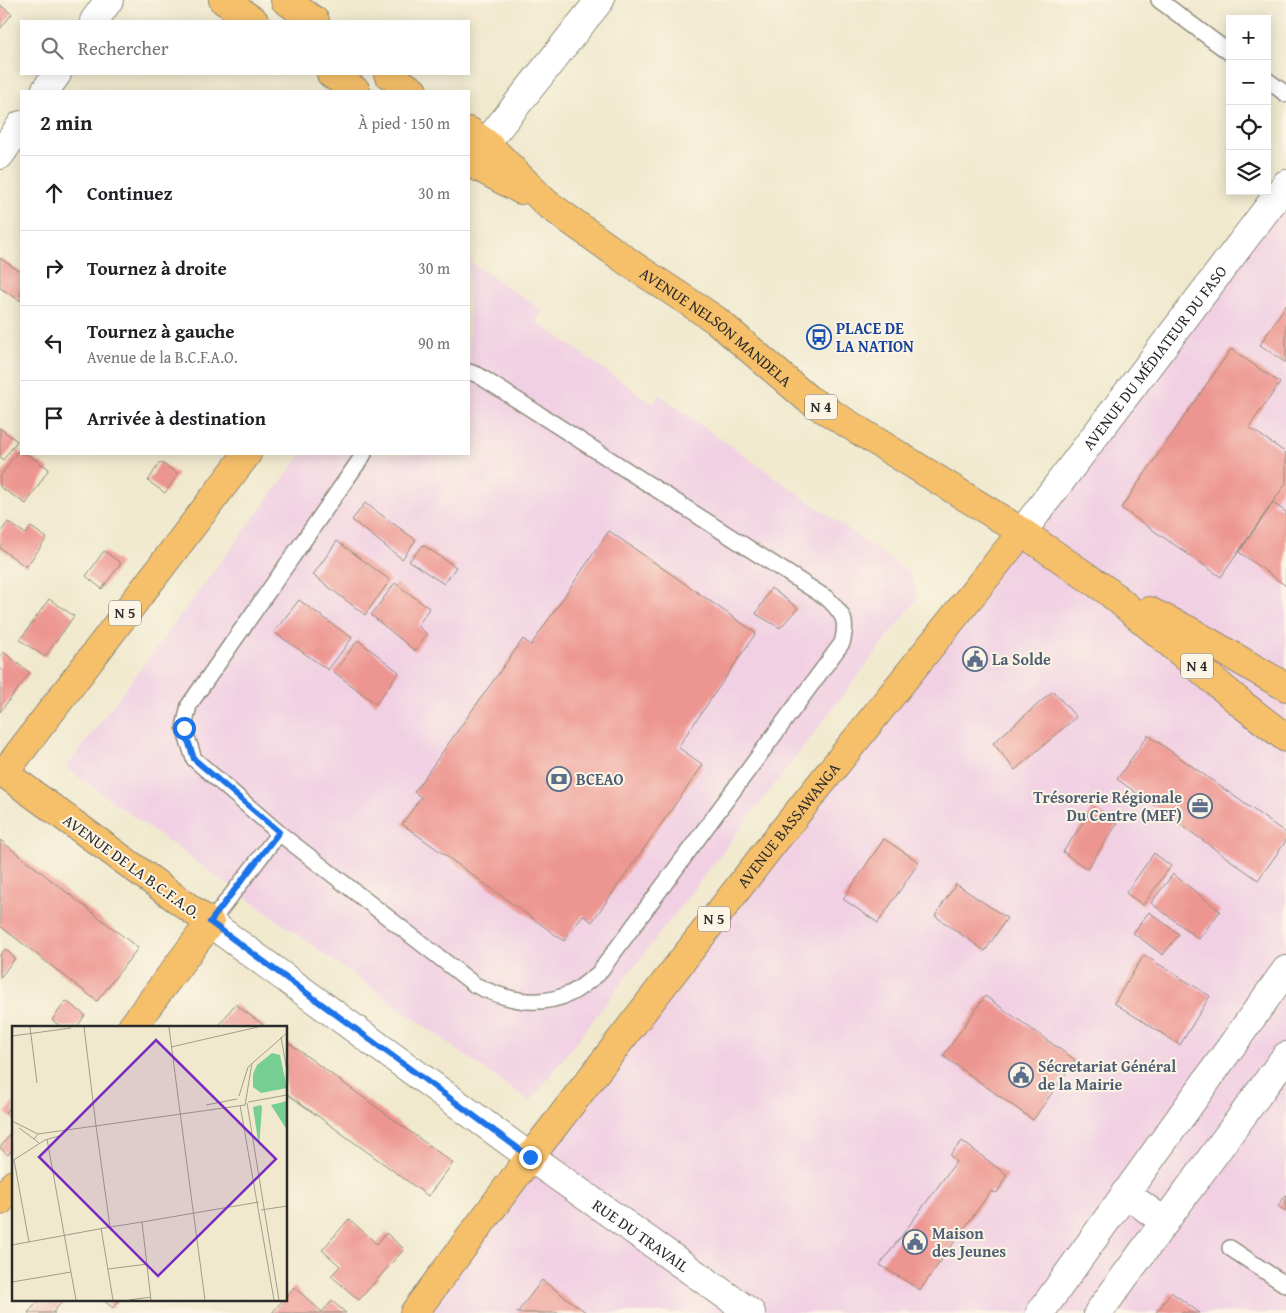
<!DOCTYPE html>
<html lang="fr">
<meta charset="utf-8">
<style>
:root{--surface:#fff;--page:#f6f6f6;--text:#202124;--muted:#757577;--line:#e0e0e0}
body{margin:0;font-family:"Gentium Book Plus",serif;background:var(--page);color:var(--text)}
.controls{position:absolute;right:15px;top:15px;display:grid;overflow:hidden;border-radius:0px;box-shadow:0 2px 12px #0003}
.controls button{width:45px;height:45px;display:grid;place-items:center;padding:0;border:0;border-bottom:1px solid var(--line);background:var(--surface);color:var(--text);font:25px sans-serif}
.stop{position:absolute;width:15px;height:15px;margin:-11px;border:4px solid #1a73e8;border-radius:50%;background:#fff}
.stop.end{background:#1a73e8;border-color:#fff;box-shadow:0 1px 5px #0008}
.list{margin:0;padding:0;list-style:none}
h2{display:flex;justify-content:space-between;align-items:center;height:65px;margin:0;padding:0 20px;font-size:21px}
h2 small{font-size:16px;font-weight:400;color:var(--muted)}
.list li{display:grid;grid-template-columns:32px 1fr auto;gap:15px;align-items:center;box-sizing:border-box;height:75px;padding:0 20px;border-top:1px solid var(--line)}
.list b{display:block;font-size:19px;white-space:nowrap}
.list p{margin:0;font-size:16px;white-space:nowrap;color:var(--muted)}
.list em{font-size:16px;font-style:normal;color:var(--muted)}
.icon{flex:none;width:28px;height:28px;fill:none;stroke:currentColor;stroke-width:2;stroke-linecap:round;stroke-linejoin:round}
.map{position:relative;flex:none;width:1286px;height:1313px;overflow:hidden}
.search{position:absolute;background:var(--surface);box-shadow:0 2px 12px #0003;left:20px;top:20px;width:450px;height:55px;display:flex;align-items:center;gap:12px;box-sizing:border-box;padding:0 18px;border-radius:0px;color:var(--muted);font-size:19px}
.panel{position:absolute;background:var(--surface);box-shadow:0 2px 12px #0003;left:20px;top:90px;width:450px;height:365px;border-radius:0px}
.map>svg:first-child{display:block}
.built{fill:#f1d0e3}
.building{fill:#ed9691}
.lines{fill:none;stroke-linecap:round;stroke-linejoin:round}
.service-casing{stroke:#8e8a7c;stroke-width:18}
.minor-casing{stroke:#8e8a7c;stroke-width:30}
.tertiary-casing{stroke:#8e8a7c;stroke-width:30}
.trunk-casing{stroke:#8e8a7c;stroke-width:30}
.service{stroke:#fff;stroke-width:15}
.minor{stroke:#fff;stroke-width:28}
.tertiary{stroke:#fff;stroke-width:28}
.trunk{stroke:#f6c06b;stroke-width:28}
.route{stroke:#1a73e8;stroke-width:6}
.labels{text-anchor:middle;stroke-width:4;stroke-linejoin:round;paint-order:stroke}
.shield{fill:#fcf5e5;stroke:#6a6863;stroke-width:1}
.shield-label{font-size:15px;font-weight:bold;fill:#2b2b2b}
.street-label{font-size:16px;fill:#2b2b2b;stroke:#fcf5e5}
.transit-label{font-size:16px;font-weight:bold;fill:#164399;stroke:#fcf5e5;text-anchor:start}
.service-label{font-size:16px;font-weight:bold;fill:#4e5e75;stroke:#fcf5e5;text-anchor:start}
.inset-road{fill:none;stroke:#a19d8d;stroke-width:1}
.view{fill:#7b2cbf;fill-opacity:0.15;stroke:#7b2cbf;stroke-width:2.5}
.inset-edge{fill:none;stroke:#2b2b2b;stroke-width:2.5}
</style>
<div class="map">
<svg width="1286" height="1313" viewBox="0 0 1286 1313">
<rect width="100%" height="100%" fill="#fcf5e5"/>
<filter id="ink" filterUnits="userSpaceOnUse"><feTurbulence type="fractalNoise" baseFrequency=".02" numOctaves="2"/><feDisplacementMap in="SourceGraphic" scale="10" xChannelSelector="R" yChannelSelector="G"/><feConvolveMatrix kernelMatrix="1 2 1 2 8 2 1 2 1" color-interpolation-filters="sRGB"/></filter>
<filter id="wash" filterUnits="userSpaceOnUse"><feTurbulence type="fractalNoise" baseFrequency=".0096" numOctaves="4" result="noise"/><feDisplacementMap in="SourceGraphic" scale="20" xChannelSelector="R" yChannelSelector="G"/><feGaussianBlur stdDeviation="1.12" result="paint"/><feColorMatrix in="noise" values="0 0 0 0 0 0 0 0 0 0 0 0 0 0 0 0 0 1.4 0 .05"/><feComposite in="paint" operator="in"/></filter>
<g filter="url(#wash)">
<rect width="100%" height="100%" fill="#f0e9ce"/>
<!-- built -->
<g class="built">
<path d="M1286,184v1129h-872z"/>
<path d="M469,261l74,50 -7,10 117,83 6,-9 252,179 7,24 -388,504 -464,-334 236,-314h167z"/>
</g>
<g id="blocks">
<!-- building -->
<g class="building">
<path d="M0,5l12,9 -12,15z"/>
<path d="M0,258l21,14v29l-21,-13z"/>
<path d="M1286,305v58l-26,-18z"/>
<path d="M1231,349l49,34 -31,44 37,26v30l-65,94 -100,-69z"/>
<path d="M0,428l17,13 -14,19 -3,-3z"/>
<path d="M19,449l2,5h6l22,15 -23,35 -26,-17v-10z"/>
<path d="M160,462l18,12 -13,19 -17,-12z"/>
<path d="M365,503l51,37 -14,19 -50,-39z"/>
<path d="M1273,503l13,9v74l-47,-34z"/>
<path d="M8,522l18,12 5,-7 16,11 -21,29 -26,-19v-15z"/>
<path d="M609,531l147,102 -78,114 25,18 -111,157 -9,-7 -19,26 -162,-117 19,-27 -7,-5 109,-153 8,6z"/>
<path d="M337,541l53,39 -25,35 -52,-40z"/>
<path d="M423,545l33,22 -12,17 -35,-23z"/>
<path d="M104,551l17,12 -19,26 -16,-13z"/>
<path d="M395,583l34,25 -11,18 9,8 -12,17 -44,-36z"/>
<path d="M771,588l27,20 -18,20 -24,-14z"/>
<path d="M49,599l25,17 -29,41 -25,-17z"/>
<path d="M299,600l53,38 -24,32 -54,-38z"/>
<path d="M358,640l41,32 -23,32 -42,-32z"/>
<path d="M3,652l27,21 -30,39v-56z"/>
<path d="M1053,691l23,26 -61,53 -22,-27z"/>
<path d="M1148,735l138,98v8l-28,39 -141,-101z"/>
<path d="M1093,808l24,16 -30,45 -24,-17z"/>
<path d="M884,839l35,23 -41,61 -35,-24z"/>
<path d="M0,840l138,108 -41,53 -97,-75z"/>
<path d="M1154,853l17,13 -28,39 -17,-12z"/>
<path d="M1173,874l47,37 -21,28 -48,-36z"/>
<path d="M956,884l51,34 -22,33 -50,-35z"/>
<path d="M1149,912l30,22 -16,21 -30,-22z"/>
<path d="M5,949l10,9 -15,20v-23z"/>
<path d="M1144,955l66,41 -30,49 -66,-42z"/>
<path d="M985,996l90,64 -42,60 -90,-64z"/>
<path d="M66,1001l19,14 -8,12h-16l-9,-7z"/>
<path d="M235,1004l31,23h-48z"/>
<path d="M286,1041l167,122 -25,33 -142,-103z"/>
<path d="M14,1102v18l-9,-7z"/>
<path d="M14,1129v18l-6,8 -8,-7z"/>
<path d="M962,1141l45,34 -10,18 -6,-2 -71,99 -40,-25 76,-103 -6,-7z"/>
<path d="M1286,1195v17l-8,-6z"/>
<path d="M349,1219l28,25 9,-11 18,16 -45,51 -28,-24 9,-10 -18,-16z"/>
<path d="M542,1280l45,33h-70z"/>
<path d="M294,1287l28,25 10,-11 14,12h-74z"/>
<path d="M1171,1292l29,21h-44z"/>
<path d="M40,1299h19l3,3 -9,10 2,1h-27z"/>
<path d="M102,1299h18l-7,9z"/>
</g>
</g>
</g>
<g filter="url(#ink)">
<use href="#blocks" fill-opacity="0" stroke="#8e8a7c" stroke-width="1"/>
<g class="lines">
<defs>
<g id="service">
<path d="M1159,0l71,53"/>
<path d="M1267,80l19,14"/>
<path d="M364,454l-175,251 -5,23 10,31 85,74 196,152c31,15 61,23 94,9 10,-4 20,-14 29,-20l244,-331c6,-22 2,-28 -14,-44l-350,-224 -9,-3"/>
<path d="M210,923l69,-90"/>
<path d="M1230,1248l56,37"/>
</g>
<g id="minor">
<path d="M94,21l15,-21"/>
<path d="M45,91l12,-17"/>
<path d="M0,155l21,-30"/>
<path id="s1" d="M1022,532l264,-348"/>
<path id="s2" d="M210,923l320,234 221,156"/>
</g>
<g id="tertiary">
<path d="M486,143l114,-143"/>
<path d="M1125,1193l40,29"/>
<path d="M1040,1313l246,-343"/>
<path d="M1098,1313l188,-257"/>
</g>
<g id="trunk">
<path d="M223,0l31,21"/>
<path d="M285,0l30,21"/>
<path d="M331,74l25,17"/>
<path d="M388,74l25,17"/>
<path id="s3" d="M469,131l17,12 60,60 88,63 82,54 92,79 214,133 87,60 134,113 43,33"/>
<path d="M469,162l52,28"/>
<path d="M1149,611l41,20 96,56"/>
<path d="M132,1027l78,-104 -206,-150 243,-319"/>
<path d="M0,1201l14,-17"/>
<path id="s4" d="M414,1313l116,-156 240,-310 252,-315"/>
</g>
</defs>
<!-- service casing -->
<use href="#service" class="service-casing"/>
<!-- minor casing -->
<use href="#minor" class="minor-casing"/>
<!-- tertiary casing -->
<use href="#tertiary" class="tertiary-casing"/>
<!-- trunk casing -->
<use href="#trunk" class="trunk-casing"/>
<!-- service -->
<use href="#service" class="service"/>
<!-- minor -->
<use href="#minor" class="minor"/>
<!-- tertiary -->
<use href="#tertiary" class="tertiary"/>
<!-- trunk -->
<use href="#trunk" class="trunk"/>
</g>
</g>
<g class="lines" filter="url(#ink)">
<!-- route -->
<path class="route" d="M184,728l10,31 85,73 -69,90 320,235"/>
</g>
<!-- icons -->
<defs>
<symbol id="bus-ring" viewBox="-11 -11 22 22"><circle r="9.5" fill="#fcf5e5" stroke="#1a4fb4" stroke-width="1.5"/><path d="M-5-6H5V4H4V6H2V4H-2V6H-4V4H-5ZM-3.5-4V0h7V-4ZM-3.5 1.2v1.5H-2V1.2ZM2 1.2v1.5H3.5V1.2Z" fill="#1a4fb4"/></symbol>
<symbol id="civic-ring" viewBox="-11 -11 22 22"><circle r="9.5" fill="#fcf5e5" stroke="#5c6f8a" stroke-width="1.5"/><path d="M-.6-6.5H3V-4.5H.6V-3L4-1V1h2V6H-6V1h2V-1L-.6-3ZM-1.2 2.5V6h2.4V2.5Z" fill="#5c6f8a"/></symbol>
<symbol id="bank-ring" viewBox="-11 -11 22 22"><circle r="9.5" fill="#fcf5e5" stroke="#5c6f8a" stroke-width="1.5"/><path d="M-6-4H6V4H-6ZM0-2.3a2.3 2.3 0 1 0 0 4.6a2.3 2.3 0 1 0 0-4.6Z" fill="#5c6f8a"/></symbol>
<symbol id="office-ring" viewBox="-11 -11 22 22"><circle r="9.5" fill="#fcf5e5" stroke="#5c6f8a" stroke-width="1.5"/><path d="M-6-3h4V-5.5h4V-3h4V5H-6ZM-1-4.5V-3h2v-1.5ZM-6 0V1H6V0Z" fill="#5c6f8a"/></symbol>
</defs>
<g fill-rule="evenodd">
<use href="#bus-ring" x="805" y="323" width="28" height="28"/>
<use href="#civic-ring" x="961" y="645" width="28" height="28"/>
<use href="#bank-ring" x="545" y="765" width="28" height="28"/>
<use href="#office-ring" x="1186" y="792" width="28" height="28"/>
<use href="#civic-ring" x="1007" y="1061" width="28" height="28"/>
<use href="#civic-ring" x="901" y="1228" width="28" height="28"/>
</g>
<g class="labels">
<!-- shield labels -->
<g class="shield">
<rect x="805" y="394.5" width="32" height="25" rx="4"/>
<rect x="109" y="600.5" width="32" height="25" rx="4"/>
<rect x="1181" y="653.5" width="32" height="25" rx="4"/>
<rect x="698" y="906.5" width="32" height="25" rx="4"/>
</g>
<g class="shield-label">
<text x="821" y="412">N 4</text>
<text x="125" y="618">N 5</text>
<text x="1197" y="671">N 4</text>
<text x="714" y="924">N 5</text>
</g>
<!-- street labels -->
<g class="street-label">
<text dy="6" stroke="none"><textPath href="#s3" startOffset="316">AVENUE NELSON MANDELA</textPath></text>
<text dy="6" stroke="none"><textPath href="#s1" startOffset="219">AVENUE DU MÉDIATEUR DU FASO</textPath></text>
<text dy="6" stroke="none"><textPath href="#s4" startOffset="615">AVENUE BASSAWANGA</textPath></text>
<text transform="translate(132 866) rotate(36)" y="6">AVENUE DE LA B.C.F.A.O.</text>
<text dy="6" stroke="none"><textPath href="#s2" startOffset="532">RUE DU TRAVAIL</textPath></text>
</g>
<!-- transit labels -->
<g class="transit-label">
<text x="836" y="334">PLACE DE<tspan x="836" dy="18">LA NATION</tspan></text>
</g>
<!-- service labels -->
<g class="service-label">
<text x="992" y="665">La Solde</text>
<text x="576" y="785">BCEAO</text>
<text x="1182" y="803" text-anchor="end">Trésorerie Régionale<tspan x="1182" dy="18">Du Centre (MEF)</tspan></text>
<text x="1038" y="1072">Sécretariat Général<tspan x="1038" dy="18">de la Mairie</tspan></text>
<text x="932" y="1239">Maison<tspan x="932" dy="18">des Jeunes</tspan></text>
</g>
</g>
<!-- overview -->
<g transform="translate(12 1026)">
<rect width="275" height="275" fill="#f0e9ce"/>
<path d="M260,27l8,2 7,33 -26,5 -8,-6v-13l4,-9zM275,75v29l-16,-25zM249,79l1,3 -3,39 -6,-40z" fill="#77ce93"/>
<path class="inset-road" d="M18,1l7,56M72,1l12,99M157,1l11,85M0,10l59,-8M269,11l6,34M159,21l87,-20M227,70l9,-29 39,-34M236,76l39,-7M235,77l32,197M194,79l31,-6M228,79l34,195M168,86l25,188M0,95l26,13M84,100l14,101 32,-5 9,78M7,102l15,11M35,113l29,161M27,117l-5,-4 4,-5 207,-29 7,-42M2,134l15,82M0,135l33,-21 14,-4M249,184l26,-4M130,196l117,-20M89,202l12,72M0,219l98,-18M96,243l40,-5M0,256l59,-10M117,274l22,-3"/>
<path class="view" d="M144,14l120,119 -118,117 -119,-119z"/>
<rect width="275" height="275" class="inset-edge"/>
</g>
</svg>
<div class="controls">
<button>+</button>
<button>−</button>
<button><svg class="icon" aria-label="locate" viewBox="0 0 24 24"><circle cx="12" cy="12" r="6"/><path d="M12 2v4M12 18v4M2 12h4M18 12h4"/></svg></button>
<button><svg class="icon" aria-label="layers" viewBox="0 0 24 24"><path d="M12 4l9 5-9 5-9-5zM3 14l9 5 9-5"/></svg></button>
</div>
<div class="stop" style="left:184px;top:728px"></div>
<div class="stop end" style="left:530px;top:1157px"></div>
<div class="search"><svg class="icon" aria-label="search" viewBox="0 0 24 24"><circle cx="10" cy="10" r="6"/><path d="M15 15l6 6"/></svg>Rechercher</div>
<section class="panel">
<h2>2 min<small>À pied · 150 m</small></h2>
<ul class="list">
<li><svg class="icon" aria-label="ahead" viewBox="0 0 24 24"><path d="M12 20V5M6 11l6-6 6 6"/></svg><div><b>Continuez</b></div><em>30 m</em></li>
<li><svg class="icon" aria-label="right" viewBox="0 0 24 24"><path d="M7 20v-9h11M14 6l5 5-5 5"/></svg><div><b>Tournez à droite</b></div><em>30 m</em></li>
<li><svg class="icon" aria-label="left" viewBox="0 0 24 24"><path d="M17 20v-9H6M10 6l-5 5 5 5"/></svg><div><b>Tournez à gauche</b><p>Avenue de la B.C.F.A.O.</p></div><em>90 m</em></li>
<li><svg class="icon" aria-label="arrive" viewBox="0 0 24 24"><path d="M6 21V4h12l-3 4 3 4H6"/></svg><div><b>Arrivée à destination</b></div></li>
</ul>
</section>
</div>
